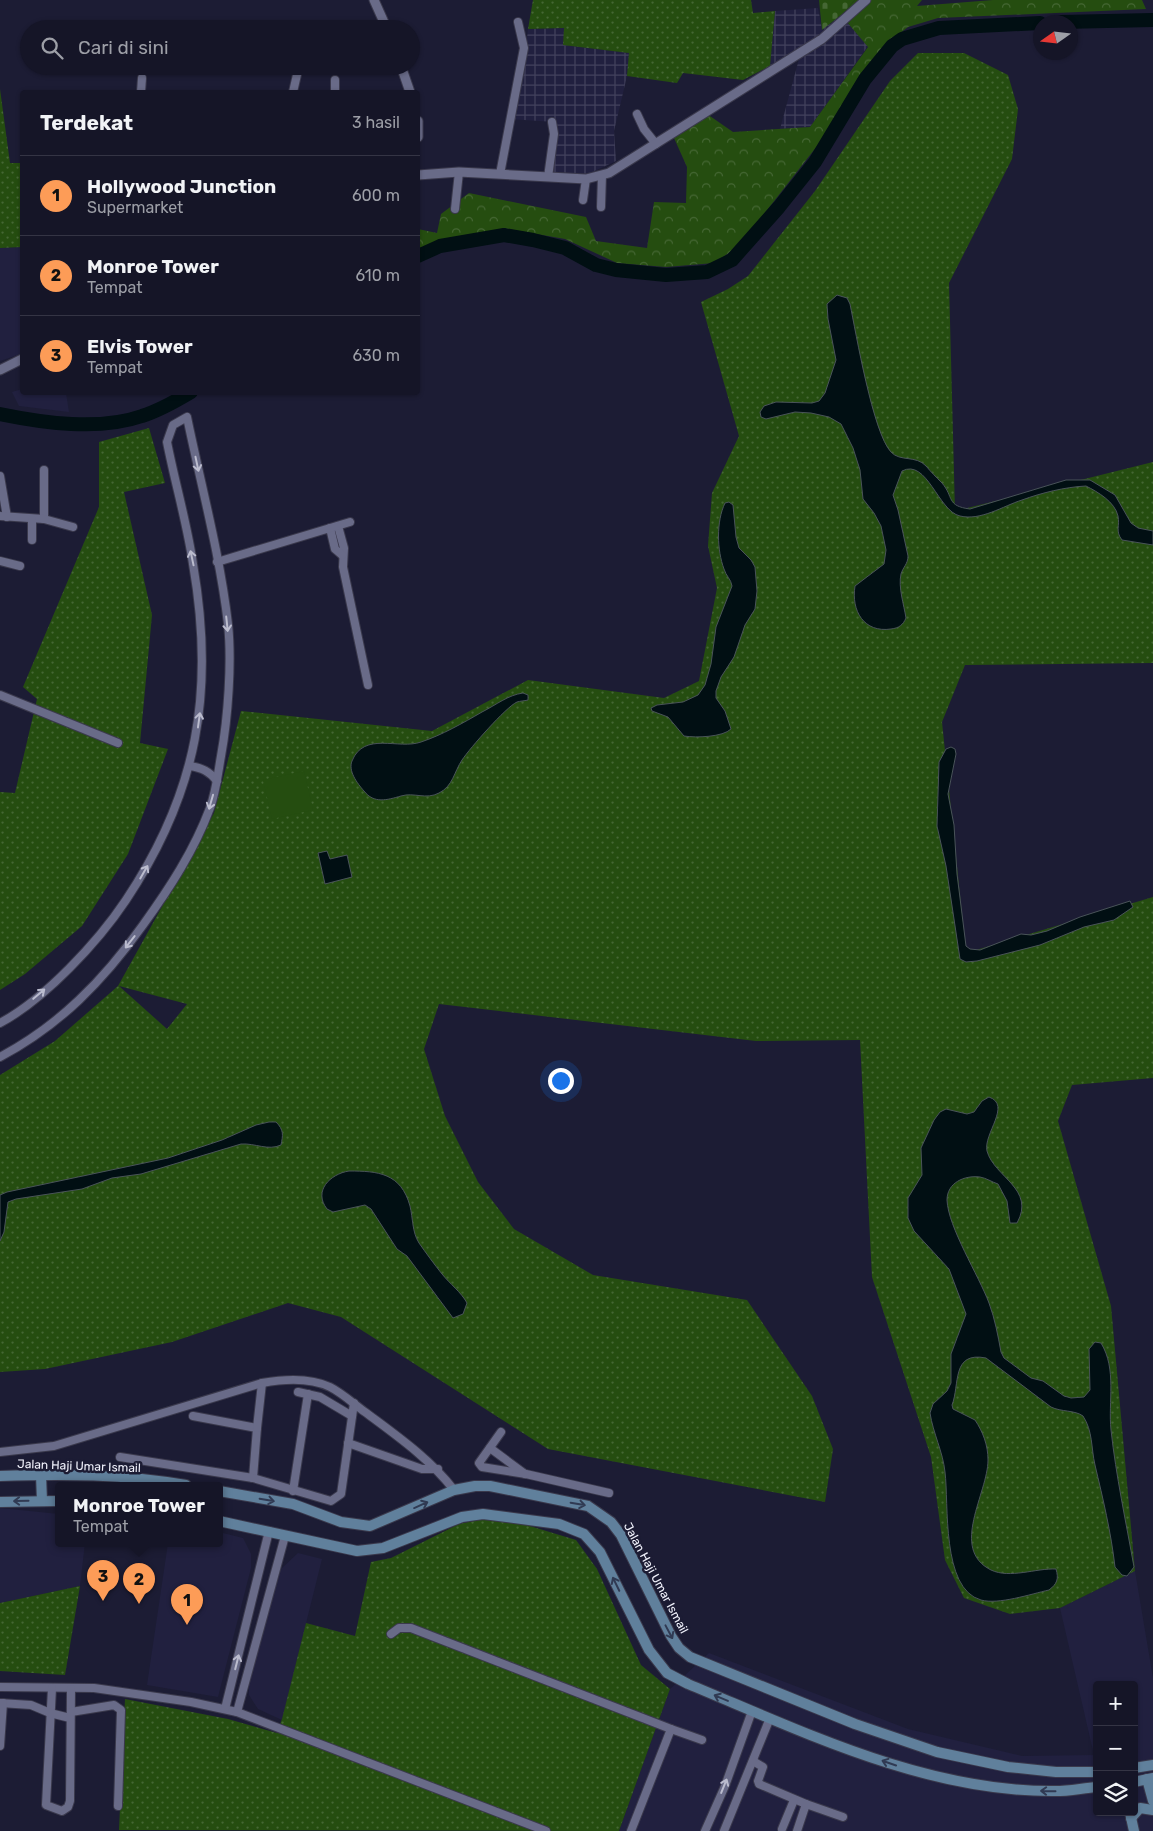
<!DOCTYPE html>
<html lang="id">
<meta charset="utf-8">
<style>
:root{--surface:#151527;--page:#223;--text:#f1f3f6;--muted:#9d9fa7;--line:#343444;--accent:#fd9c57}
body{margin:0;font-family:Rubik,sans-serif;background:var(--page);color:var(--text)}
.controls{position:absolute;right:15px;bottom:15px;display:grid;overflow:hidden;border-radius:5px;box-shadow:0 1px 4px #0004}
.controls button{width:45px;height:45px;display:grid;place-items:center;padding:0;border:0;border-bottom:1px solid var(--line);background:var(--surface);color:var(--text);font:25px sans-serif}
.compass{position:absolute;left:1033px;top:15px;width:45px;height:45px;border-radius:50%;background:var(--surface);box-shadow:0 1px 4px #0004;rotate:256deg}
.you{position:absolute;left:560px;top:1080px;width:18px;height:18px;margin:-12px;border:4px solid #fff;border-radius:50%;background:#1a73e8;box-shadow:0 0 0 8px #1a73e833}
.badge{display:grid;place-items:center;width:32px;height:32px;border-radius:50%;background:var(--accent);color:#111;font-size:16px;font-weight:700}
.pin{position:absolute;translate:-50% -41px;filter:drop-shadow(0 1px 2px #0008)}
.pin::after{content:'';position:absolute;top:26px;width:18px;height:15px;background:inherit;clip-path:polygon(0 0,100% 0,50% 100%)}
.popup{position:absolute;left:55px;top:1482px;width:168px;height:65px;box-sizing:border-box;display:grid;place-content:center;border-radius:5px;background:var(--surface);filter:drop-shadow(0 1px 4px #0005);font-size:16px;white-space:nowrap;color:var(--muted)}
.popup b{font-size:19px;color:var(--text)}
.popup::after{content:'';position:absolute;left:50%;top:100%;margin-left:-10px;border:10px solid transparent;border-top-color:var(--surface)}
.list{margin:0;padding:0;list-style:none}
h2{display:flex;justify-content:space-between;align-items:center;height:65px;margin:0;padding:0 20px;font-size:21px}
h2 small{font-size:16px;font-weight:400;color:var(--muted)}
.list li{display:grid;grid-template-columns:32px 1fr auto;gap:15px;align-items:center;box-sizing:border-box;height:80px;padding:0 20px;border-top:1px solid var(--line)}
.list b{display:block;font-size:19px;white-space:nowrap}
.list p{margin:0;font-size:16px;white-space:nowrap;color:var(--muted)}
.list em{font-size:16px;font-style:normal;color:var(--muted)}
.icon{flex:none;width:28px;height:28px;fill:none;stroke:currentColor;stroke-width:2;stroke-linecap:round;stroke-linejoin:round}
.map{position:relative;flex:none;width:1153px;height:1831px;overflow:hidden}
.search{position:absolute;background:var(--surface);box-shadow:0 1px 4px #0004;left:20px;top:20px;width:400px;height:55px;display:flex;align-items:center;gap:12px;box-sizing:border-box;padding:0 18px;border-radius:28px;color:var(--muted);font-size:19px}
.panel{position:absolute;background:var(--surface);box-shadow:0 1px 4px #0004;left:20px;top:90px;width:400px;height:305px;border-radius:5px}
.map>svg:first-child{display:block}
.built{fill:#21203f;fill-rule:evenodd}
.industrial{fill:url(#industrial-grid)}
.grass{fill:url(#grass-dots);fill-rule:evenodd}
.forest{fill:url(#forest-crowns)}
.cemetery{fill:url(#cemetery-stones)}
.pitch{fill:#254d10}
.water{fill:#010f13;stroke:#495359}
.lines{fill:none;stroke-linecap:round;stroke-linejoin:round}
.river{stroke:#010f13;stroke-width:14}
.minor-casing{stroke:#3a394c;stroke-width:10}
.tertiary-casing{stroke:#3a394c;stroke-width:11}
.secondary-casing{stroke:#3a394c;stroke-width:12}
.minor{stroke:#696b88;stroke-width:8}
.tertiary{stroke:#696b88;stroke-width:9}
.secondary{stroke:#60809c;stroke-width:10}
.oneway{stroke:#bbbcce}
.oneway2{stroke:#303a53}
.labels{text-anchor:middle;stroke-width:5;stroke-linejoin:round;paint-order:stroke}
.street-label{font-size:12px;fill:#f1f2fc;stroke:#1c1c34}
</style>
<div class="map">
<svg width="1153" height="1831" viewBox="0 0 1153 1831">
<defs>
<pattern id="industrial-grid" width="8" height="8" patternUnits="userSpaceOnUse" patternTransform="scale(1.25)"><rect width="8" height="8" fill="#21203f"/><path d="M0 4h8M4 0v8" fill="none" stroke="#42415c"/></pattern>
<pattern id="grass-dots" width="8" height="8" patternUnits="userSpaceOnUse" patternTransform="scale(1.25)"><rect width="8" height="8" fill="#254d10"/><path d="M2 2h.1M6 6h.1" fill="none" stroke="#456734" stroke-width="1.8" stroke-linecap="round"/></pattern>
<pattern id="forest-crowns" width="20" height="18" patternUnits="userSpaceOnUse" patternTransform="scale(1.25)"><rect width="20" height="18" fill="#254d10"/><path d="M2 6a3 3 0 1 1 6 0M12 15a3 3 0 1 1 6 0" fill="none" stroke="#456734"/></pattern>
<pattern id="cemetery-stones" width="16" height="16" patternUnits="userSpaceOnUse" patternTransform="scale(1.25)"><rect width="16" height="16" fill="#254d10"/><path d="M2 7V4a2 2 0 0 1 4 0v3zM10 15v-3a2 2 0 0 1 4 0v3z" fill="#456734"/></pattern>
</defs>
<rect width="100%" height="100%" fill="#1c1c34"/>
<!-- built -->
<g class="built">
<path d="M22,247v113l-1,-6 -21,7v-113z"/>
<path d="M22,389v3l44,1 3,19 -50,-6 -7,-14z"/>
<path d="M0,1508l59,6v29h26l-5,43 -80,17z"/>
<path d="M219,1532l24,6 8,16v14l-33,129 -71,-12 21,-142h51z"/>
<path d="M298,1553l24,6 -40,161 -24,-11 -9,-14v-13l32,-113z"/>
<path d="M1135,1571l18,107v153h-534l51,-142 39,-36 199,76 114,27 72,-1 -34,-147zM1097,1685h37v127h-37z"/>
</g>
<!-- industrial -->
<g class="industrial">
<path d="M818,8l4,21 19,-14 27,31 -58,81 -30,2 19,-70 -29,7 5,-55z"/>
<path d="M565,28l-2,17 66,8 -2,23 -13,55 2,30 -28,13 -39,-2 6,-50 -46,-3 17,-71 2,-19z"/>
</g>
<!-- grass -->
<g class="grass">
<path d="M533,0h218l2,13 22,-2 -5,55 -27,14 -60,-7 -6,10 -50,-7 2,-23 -66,-8 1,-17 -36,1z"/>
<path d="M918,53h46l44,22 10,34 -6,50 -63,124 6,228 198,-49v201l-188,2 -23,57 24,231 187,-56v181l-81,7 -14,36 53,185 24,265 -75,37 -50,6 -46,-16 -19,-38 -14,-103 -59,-180 -12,-237 -104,1 -317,-37 -15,45 21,67 33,66 36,47 79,46 154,25 65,96 21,53 -8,53 -277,-53 -207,-132 -53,-14 -116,39 -127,27 -45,3v-297l55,-34 63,-55 96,-173 27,-102 191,20 96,-51 136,18 35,-17 18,-93 -9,-42 4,-53 27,-57 -38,-134 27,-13 20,-13 67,-85 75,-110zM119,986l68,18 -20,25z"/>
<path d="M0,89l10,74h12v84l-22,1z"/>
<path d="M149,428l16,55 -41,9 28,123 -12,128 28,6 -40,105 -46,72 -57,48 -25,16v-198l15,1 22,-94 -14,-12 76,-180v-65z"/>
<path d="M497,1516l79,24 21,29 44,96 29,24 -51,142 -500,-1 6,-131 103,20 49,14 5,-14 24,-96 49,13 16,-74 20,-4 68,-34z"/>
<path d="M80,1586l-15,89 -65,-4v-68z"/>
</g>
<!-- forest -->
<path class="forest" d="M855,0h67l-5,6 76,-6h149l4,9 -208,9 -30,9 -22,17 -28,34 -37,63 -82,105 -25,17 -48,4 -49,-4 -52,-24 -57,-10 -90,19v-19l19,4 4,-19 28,-21 117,24 10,24 51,7 7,-46 32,1 1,-36 -13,-29 33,-24 26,18 77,-5 58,-80 -27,-32z"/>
<!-- cemetery -->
<path class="cemetery" d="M819,0h36l-14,15 -19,15z"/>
<!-- pitch -->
<path class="pitch" d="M304,771l9,39 -41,9 -9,-39z"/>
<!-- water -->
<g class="water">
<path d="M837,295l10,3 3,6c6,29 23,129 41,148 9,10 25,3 35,14 5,6 10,11 16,17 12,14 4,23 28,26l96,-29h24l25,15 16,28 7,5 15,3v14l-31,-5c-7,-9 -2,-14 -4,-24 -3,-14 -20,-24 -32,-30 -21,1 -45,7 -64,14 -19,6 -41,21 -62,16 -22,-5 -33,-58 -58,-45l-9,24 5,15 10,46c0,8 -5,11 -7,18 -3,13 3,31 5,44 -3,7 -7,10 -15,11 -27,4 -40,-18 -36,-43l29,-22 2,-14 -5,-24 -7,-13 -11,-14 -3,-29 -7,-22 -12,-24 -12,-7 -18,-4 -16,-1 -29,7 -5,-2 -1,-5 4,-6 12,-4 36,1 7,-2 6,-8 11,-33 -8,-41 -1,-15z"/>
<path d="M729,502l4,3 3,32 3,11 12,12 4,7 2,24 -2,18 -10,16 -11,32 -13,20 -5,14v7l9,13 6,18c-8,8 -35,9 -47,7l-16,-19 -16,-6 -1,-3 6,-3 26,-3 15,-7 7,-10 6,-21 5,-37 16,-41c-1,-7 -6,-10 -8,-17 -7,-19 -8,-47 1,-66z"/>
<path d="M523,693l5,2v5c-4,1 -8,1 -11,2 -11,5 -47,46 -55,58 -8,12 -9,26 -23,33 -13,7 -25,-1 -38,3 -14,4 -27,8 -37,-5 -7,-8 -16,-20 -12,-30 12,-30 47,-11 69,-19 21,-7 42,-19 61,-30 14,-7 26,-17 41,-19z"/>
<path d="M951,747l4,2 1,5 -8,40 6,31 3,49 9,72 4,3 10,1 41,-16 10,1 16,-4 33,-14 50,-16 3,6 -19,13 -30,7 -44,18 -63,16 -11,1 -6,-3 -14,-93 -9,-40 2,-64 7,-13z"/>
<path d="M327,851l3,8 17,-4 5,22 -27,7 -7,-31z"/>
<path d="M989,1097c23,8 -6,37 -2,54 7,26 49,38 30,72h-7l-3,-22 -9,-17c-6,-2 -12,-6 -18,-7 -16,-2 -33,6 -33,23 1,27 32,76 42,103 6,16 9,33 12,49l3,6 27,20 12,3 21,15 7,2 13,-1 6,-7 -1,-41 6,-7 6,1c16,26 7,59 10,87 5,46 15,92 23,137l-7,9 -5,-1 -7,-8c-4,-35 -12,-68 -20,-102 -4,-17 -2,-34 -12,-49 -8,-6 -22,-4 -32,-9l-65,-49c-35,-7 -26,27 -34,47l1,4 22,11c8,12 13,25 13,40 0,33 -39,89 3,110 19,9 45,-2 65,-1 3,10 1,15 -7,21 -18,4 -51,15 -68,10 -40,-11 -32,-97 -36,-128 -2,-20 -12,-39 -15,-59l3,-9 14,-13 4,-8v-29l15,-40 -17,-45 -35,-38 -6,-13v-20l14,-23 -1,-27 13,-28 6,-8 6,-3 21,5 7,-2 8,-11z"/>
<path d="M269,1122h7c8,8 7,13 5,23 -13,6 -26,-2 -40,-1l-100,30 -29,4 -30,11 -66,10 -8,3 -4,30 -4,9v-46l7,-3 161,-34 54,-18 34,-15z"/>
<path d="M349,1171c29,0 52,2 61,35 3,12 2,26 9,37 7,10 15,21 23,31 8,10 19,18 25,29l-4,11 -10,4 -46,-62 -10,-7 -26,-40 -6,-4 -32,7 -6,-3c-14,-18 3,-35 22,-38z"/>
</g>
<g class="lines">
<!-- river -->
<g class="river">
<path d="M1061,22l92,-2"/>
<path d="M418,256l22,-10 64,-11 29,5 32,8 31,17 20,5 50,5 41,-3 25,-12 47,-53 36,-45 50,-83 27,-33 10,-7 37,-11 101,-5"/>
<path d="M0,414c44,9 99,17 142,2 16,-5 34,-15 49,-24"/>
</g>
<defs>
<g id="minor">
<path d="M141,92l1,-14"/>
<path d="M293,92l6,-26"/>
<path d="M335,92v-12"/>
<path d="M637,114l7,15 12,15"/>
<path d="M500,174l24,-126 -6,-26"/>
<path d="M548,177l6,-43 -2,-12"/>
<path d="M583,200l3,-21"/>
<path d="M601,207l1,-32"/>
<path d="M455,209l4,-37"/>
<path d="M44,470v49"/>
<path d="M0,476l7,41"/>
<path d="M0,516l44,3 29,8"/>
<path d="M338,526l6,22 -1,19 25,118"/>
<path d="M330,528l5,21 7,6"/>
<path d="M32,540v-20"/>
<path d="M0,561l20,5"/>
<path d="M217,562l133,-40"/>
<path d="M0,695l118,48"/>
<path d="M190,766c12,2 19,5 27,15"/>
<path d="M0,1023c45,-24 98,-81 126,-123 72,-108 89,-209 67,-336 -6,-41 -18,-81 -26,-122l6,-17 14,-8c14,68 33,138 41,207 4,38 0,94 -7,132 -3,17 -5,36 -11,52 -16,43 -41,81 -67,117 -40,56 -83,100 -143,132"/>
<path d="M298,1392l22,5 32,19"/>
<path d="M193,1416l64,12 -4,50"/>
<path d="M257,1428l5,-45"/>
<path d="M501,1432l-22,31 3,4 44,7 83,19"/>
<path d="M348,1443l74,26h16"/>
<path d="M490,1448l35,26"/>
<path d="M0,1452l54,-6 208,-63c22,-4 47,-6 68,4 12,6 24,17 35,25 32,24 64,46 89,78"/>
<path d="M120,1457l133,21 78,23 10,-7 13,-91"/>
<path d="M293,1491l15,-97"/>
<path d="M391,1634l8,-6h12l260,101 -40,102"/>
<path d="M0,1687l94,1 97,14 46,10 309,119"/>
<path d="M52,1688l-6,117 16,6 6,-4 2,-6 1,-112"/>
<path d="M0,1703l31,2 19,8 20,5"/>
<path d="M225,1709l44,-178"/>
<path d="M71,1712l43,-7 7,5 -3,96"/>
<path d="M237,1712l48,-176"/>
<path d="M671,1729l31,11"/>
<path d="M0,1746l3,-43"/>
<path d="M753,1761l10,6 -5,14 1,3 47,20"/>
<path d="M782,1829l12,-29"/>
<path d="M705,1831l20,-45 27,-75"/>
<path d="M724,1831l46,-113"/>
<path d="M797,1831l9,-27 37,13"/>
</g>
<g id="tertiary">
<path d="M374,0l13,29"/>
<path d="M401,66l9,26"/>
<path d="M418,121v16"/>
<path d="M418,175l41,-3 127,7 23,-6 213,-134 44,-39"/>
<path d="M0,370l22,-11"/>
</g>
<g id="secondary">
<path d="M41,1475l1,26"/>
<path d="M0,1476c62,-2 125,-2 186,9"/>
<path d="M219,1491l74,13 48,18 29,4 84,-36 21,-4h15l98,20 23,16 10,13 50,101 8,12 11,9 165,67 82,28 71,15 48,5h41"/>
<path d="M0,1502l59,-1"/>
<path d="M219,1521l138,30 26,-3 79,-31 21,-3 76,10 25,10 16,18 49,98 18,23 21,11c116,48 236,107 363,107 15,1 31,-3 46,-4"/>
<path d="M1134,1768l19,-3"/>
<path d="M1147,1779l6,22"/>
<path d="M1134,1782l19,-4"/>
<path d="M1130,1813l4,18"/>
<path d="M1131,1818l9,-10 13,2"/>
</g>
</defs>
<!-- minor casing -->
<use href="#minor" class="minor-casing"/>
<!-- tertiary casing -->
<use href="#tertiary" class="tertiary-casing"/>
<!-- secondary casing -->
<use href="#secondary" class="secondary-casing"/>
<!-- minor -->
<use href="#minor" class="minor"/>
<!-- tertiary -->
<use href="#tertiary" class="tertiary"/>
<!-- secondary -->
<use href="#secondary" class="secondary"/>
</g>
<!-- one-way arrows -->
<defs><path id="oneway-shaft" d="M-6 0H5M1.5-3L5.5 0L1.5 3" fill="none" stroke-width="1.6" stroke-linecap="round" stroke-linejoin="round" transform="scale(1.25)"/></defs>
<g class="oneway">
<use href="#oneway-shaft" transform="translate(197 464) rotate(78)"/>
<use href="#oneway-shaft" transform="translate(192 558) rotate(-102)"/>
<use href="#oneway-shaft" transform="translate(227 624) rotate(84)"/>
<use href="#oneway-shaft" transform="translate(199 720) rotate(-82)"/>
<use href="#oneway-shaft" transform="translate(211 802) rotate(106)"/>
<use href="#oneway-shaft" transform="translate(144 872) rotate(-60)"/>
<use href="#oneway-shaft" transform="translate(130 942) rotate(128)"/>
<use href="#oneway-shaft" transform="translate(39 994) rotate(-40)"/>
<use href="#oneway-shaft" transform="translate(237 1662) rotate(-76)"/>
<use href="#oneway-shaft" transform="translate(724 1786) rotate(-68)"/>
</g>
<g class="oneway2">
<use href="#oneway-shaft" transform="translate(267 1500) rotate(10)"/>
<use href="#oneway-shaft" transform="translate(21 1501) rotate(179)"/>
<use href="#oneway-shaft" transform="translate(578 1504) rotate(10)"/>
<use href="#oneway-shaft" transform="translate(421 1505) rotate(-24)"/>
<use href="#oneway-shaft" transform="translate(616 1584) rotate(-116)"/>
<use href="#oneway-shaft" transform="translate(669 1632) rotate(62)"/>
<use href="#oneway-shaft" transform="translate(721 1698) rotate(-157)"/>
<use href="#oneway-shaft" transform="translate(889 1763) rotate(-161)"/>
<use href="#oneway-shaft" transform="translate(1048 1791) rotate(-179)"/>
</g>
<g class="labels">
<!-- street labels -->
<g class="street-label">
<text transform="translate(79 1466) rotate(2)" y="4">Jalan Haji Umar Ismail</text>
<text transform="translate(656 1578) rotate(62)" y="4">Jalan Haji Umar Ismail</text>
</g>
</g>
</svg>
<div class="controls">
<button>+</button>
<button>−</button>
<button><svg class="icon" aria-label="layers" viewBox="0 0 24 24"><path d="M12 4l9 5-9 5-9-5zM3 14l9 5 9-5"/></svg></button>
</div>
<svg class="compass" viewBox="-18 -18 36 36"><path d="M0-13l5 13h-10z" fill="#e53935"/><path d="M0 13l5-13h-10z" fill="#9d9fa7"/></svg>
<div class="you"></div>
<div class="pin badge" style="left:187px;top:1625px">1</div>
<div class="pin badge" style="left:139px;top:1604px">2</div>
<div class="popup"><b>Monroe Tower</b>Tempat</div>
<div class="pin badge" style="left:103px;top:1601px">3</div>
<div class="search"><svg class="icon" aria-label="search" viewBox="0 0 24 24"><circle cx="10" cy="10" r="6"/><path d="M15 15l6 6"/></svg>Cari di sini</div>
<section class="panel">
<h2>Terdekat<small>3 hasil</small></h2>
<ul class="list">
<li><span class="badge">1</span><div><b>Hollywood Junction</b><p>Supermarket</p></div><em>600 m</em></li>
<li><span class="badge">2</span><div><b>Monroe Tower</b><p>Tempat</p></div><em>610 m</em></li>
<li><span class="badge">3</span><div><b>Elvis Tower</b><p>Tempat</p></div><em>630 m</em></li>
</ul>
</section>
</div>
